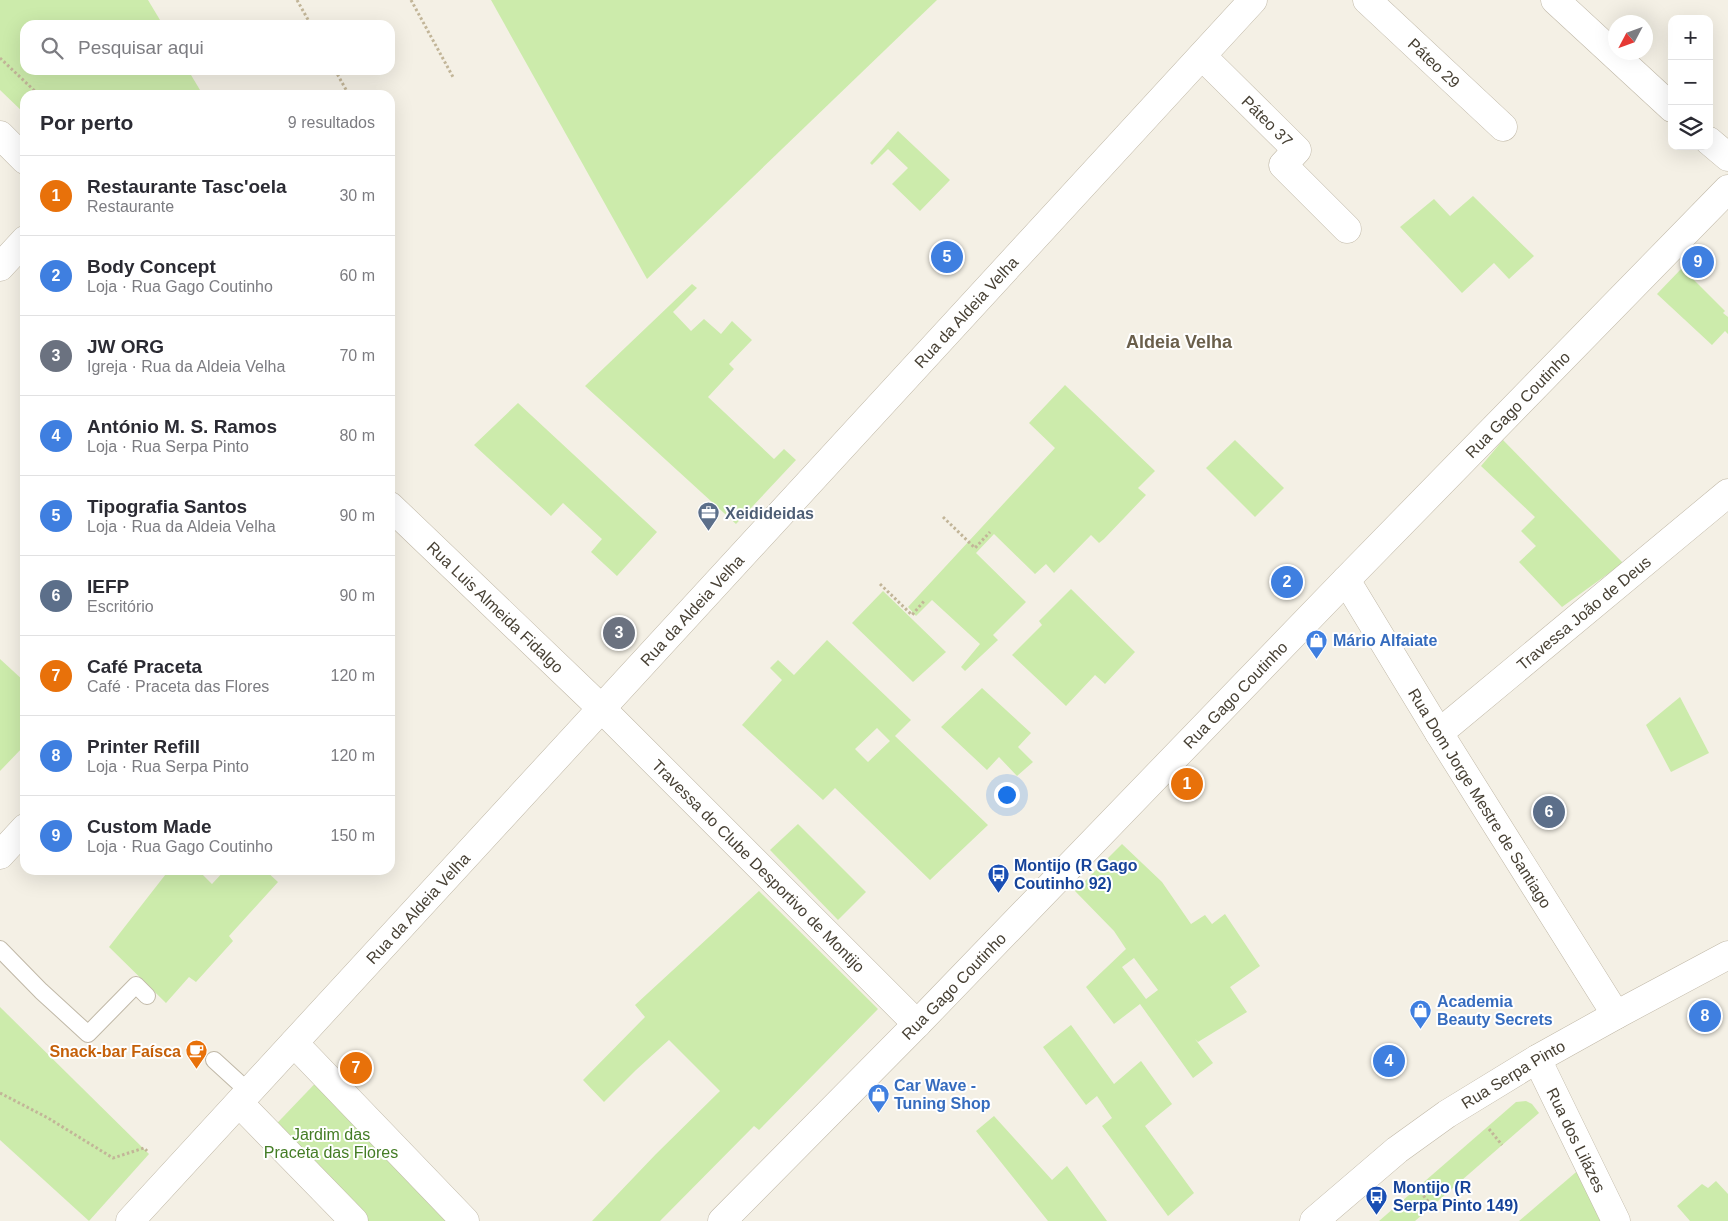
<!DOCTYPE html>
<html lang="pt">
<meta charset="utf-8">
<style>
:root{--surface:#fff;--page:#f7f7f7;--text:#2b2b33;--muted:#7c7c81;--line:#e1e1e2;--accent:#2563eb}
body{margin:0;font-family:Helvetica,sans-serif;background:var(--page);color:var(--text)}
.controls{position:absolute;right:15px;top:15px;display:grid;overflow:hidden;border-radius:10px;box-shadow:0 5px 20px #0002}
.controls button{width:45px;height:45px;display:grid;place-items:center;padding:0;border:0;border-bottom:1px solid var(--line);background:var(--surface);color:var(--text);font:25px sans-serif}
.compass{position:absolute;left:1608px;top:15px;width:45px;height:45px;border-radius:50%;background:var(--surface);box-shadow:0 5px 20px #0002;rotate:229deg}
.you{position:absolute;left:1006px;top:794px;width:18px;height:18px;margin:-12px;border:4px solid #fff;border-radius:50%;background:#1a73e8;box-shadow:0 0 0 8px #1a73e833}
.badge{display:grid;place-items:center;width:32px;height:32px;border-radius:50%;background:var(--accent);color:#fff;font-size:16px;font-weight:700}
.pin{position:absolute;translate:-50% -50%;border:2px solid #fff;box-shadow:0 1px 5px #0006}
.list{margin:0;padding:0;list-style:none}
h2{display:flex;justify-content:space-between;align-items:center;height:65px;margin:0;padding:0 20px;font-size:21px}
h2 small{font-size:16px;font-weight:400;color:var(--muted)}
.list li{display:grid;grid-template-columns:32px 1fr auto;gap:15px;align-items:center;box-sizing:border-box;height:80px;padding:0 20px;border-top:1px solid var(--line)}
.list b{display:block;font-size:19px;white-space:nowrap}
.list p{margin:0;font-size:16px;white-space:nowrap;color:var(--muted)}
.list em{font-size:16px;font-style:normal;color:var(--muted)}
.icon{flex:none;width:28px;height:28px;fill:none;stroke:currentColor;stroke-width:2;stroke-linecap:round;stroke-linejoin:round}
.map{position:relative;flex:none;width:1728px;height:1221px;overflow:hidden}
.search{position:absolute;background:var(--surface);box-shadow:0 5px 20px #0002;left:20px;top:20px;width:375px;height:55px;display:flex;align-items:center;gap:12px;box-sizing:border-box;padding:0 18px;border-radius:15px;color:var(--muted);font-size:19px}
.panel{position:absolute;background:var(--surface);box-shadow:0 5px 20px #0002;left:20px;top:90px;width:375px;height:785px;border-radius:15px}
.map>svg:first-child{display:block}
.green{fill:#ccebab;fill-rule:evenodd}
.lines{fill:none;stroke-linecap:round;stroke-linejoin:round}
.lane-casing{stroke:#c0b8a7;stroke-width:18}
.street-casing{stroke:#c0b8a7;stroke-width:29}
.path{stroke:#c2b598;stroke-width:3;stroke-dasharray:2.5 2.5;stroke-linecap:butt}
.lane{stroke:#fff;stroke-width:16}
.street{stroke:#fff;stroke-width:28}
.labels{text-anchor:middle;stroke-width:4;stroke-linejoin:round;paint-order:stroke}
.street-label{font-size:16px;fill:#474034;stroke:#fff}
.service-label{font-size:16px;font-weight:bold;fill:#4e5e75;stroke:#fff;text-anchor:start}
.shop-label{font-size:16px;font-weight:bold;fill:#366cbe;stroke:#fff;text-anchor:start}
.transit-label{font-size:16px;font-weight:bold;fill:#164399;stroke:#fff;text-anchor:start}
.food-label{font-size:16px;font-weight:bold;fill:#c56008;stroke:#fff;text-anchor:end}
.park-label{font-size:16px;fill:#437c24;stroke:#fff}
.neighbourhood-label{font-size:18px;font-weight:bold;fill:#6a5f4b;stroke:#fff}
</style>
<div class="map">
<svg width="1728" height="1221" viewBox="0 0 1728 1221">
<rect width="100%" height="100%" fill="#f4f0e5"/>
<!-- green -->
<g class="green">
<path d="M0,0h148l15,25h-138v45h163l15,25h-178v19l-25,-24z"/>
<path d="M491,0h446l-290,279z"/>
<path d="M898,131l52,49 -30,31 -28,-27 16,-16 -20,-19 -16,16 -2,-2z"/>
<path d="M1473,196l61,60 -25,23 -15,-16 -32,30 -62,-66 34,-28 16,17z"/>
<path d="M1682,268l43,43 -2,2 5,4v17l-3,-3 -13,14 -55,-51z"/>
<path d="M692,284l5,4 -24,24 18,19 13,-12 17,15 11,-13 20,19 -23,24 5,5 -26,28 66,62 10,-10 12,11 -60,64 -151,-138z"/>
<path d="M1065,385l90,86 -17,17 8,7 -42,44 -5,4 -8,-8 -37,38 -8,-9 -11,10 -41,-40 -18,19 50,49 -33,33 5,5 -33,31 -4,-4 19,-23 -48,-44 -16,16 -8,-9 147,-159 -26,-25z"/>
<path d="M518,403l139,129 -40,44 -26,-24 11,-13 -39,-36 -12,13 -77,-71z"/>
<path d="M1235,440l49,48 -29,29 -49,-49z"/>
<path d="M1503,440l120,123 -61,44 -43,-45 17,-16 -15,-15 14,-14 -54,-51z"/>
<path d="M1071,589l64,63 -30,32 -10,-9 -29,31 -54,-51 30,-30 -3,-4z"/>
<path d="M883,591l63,61 -33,30 -61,-59z"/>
<path d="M827,640l84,80 -16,16 93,89 -58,55 -95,-92 -12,12 -81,-75 40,-45 -12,-12 8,-8 16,15zM877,728l13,13 -22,21 -13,-13z"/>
<path d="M0,659l25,23v63l-25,26z"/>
<path d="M982,688l49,45 -13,14 15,15 -16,14 -18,-19 -12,13 -46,-43z"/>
<path d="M1680,697l29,56 -38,19 -25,-47z"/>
<path d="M798,824l68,68 -28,28 -68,-70z"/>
<path d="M1122,844l40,38 29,42 14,-9 7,9 13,-10 35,52 -30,21 17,25 -49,30 -3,-3 18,24 -20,15 -53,-74 -26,20 -28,-37 40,-38 -12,-18 -39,-40zM1134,958l24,32 -12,9 -24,-32z"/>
<path d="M169,870h29l14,14 13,-14h40l13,12 -49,54 4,5 -37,41 -7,-5 -23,26 -57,-56z"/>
<path d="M759,891l119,118 -119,121 -5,-4 -94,95h-68l64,-67 64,-63 -51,-51 -33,30 -32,32 -21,-22 62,-63 -10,-12z"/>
<path d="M0,1007l149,147 -60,67 -89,-81z"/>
<path d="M1071,1025l43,59 27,-23 31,43 -27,22 49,67 -26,23 -66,-90 10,-8 -15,-22 -11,9 -43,-58z"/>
<path d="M327,1071l144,150h-131l-79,-81z"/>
<path d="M1526,1101l6,3 7,9 -124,108h-36l137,-119z"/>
<path d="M994,1116l58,64 15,-14 40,55h-59l-72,-90z"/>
<path d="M1582,1167l24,54h-87z"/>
<path d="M1716,1181l12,13v27h-38l-13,-15 25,-22 6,4z"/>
</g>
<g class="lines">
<defs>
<g id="lane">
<path d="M0,949l41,42 47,43 48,-49 11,11"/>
<path d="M214,1060l35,32"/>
</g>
<g id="street">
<path id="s1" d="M1367,0l136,127"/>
<path d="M1555,0l117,108"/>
<path id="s2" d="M1202,56l95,94 -14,15 64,64"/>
<path d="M0,135l25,25"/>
<path d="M1709,141l19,16"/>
<path d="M0,267l25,-27"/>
<path id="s3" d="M390,506l211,202 316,316"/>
<path id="s4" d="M1346,580l93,153 177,282"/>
<path id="s5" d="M1439,733l289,-240"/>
<path d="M0,855l25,-27"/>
<path d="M294,1043l171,178"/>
<path id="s6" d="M1537,1059l79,162"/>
<path d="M239,1103l115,118"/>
<path id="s7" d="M130,1221l1123,-1221"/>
<path id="s8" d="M722,1221l195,-197 429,-444 382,-391"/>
<path id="s9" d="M1314,1221l83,-71 50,-36 90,-55 79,-44 112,-60"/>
</g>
</defs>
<!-- lane casing -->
<use href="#lane" class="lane-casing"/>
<!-- street casing -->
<use href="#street" class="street-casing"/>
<!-- path -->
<g class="path">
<path d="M297,0l14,25"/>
<path d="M411,0l42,77"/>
<path d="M0,58l39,37"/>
<path d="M335,70l14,25"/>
<path d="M390,169v1"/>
<path d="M943,517l32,31 15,-16"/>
<path d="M880,584l32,31 13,-15"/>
<path d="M0,1093l48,25 65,40 31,-10 3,3"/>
<path d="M1489,1129l13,16"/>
<path d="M1417,1188l15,18"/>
</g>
<!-- lane -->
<use href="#lane" class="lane"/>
<!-- street -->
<use href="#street" class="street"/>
</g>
<!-- icons -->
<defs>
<symbol id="office-pin" viewBox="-11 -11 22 30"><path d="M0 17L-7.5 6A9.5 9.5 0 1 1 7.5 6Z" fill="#5c6f8a" stroke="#fff"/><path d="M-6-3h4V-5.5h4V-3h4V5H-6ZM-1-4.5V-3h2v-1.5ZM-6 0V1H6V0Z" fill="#fff"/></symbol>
<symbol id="shop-pin" viewBox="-11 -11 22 30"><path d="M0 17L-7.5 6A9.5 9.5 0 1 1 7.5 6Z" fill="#3f7fe0" stroke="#fff"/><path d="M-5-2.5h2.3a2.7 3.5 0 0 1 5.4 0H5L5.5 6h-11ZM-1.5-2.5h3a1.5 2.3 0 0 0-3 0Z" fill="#fff"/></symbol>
<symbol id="bus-pin" viewBox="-11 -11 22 30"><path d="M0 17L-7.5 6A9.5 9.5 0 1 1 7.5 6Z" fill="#1a4fb4" stroke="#fff"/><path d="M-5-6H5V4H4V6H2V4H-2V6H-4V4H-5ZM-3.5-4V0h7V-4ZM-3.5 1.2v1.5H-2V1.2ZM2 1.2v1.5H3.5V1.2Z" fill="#fff"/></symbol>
<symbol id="cafe-pin" viewBox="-11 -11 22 30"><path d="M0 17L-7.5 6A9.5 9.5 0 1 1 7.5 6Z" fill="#e8710a" stroke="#fff"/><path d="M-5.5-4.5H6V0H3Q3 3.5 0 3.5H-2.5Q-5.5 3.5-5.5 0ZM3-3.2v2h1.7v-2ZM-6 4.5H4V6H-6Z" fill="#fff"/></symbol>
</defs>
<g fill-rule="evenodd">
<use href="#office-pin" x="696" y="500" width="25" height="34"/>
<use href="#shop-pin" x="1304" y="628" width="25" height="34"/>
<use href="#bus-pin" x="986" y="862" width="25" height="34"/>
<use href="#shop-pin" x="1408" y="998" width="25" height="34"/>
<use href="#cafe-pin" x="184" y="1038" width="25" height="34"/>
<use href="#shop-pin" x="866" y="1082" width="25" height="34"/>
<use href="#bus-pin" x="1364" y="1184" width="25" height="34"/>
</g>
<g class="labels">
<!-- street labels -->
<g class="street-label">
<text dy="6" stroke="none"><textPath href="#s1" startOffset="92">Páteo 29</textPath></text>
<text dy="6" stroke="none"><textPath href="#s2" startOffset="92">Páteo 37</textPath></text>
<text dy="6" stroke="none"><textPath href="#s7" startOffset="1235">Rua da Aldeia Velha</textPath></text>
<text dy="6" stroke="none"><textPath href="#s8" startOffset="1140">Rua Gago Coutinho</textPath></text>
<text dy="6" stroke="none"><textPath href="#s3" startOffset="146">Rua Luis Almeida Fidalgo</textPath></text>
<text dy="6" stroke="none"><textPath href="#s7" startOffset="830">Rua da Aldeia Velha</textPath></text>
<text dy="6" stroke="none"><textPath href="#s5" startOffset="188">Travessa João de Deus</textPath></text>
<text dy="6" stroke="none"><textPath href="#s8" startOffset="735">Rua Gago Coutinho</textPath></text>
<text dy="6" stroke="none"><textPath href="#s4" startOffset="256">Rua Dom Jorge Mestre de Santiago</textPath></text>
<text dy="6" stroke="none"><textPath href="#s3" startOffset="515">Travessa do Clube Desportivo de Montijo</textPath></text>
<text dy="6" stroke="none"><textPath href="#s7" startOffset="425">Rua da Aldeia Velha</textPath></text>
<text dy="6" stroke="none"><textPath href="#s8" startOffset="330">Rua Gago Coutinho</textPath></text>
<text dy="6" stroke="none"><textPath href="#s9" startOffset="248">Rua Serpa Pinto</textPath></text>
<text dy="6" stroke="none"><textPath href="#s6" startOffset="90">Rua dos Lilázes</textPath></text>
</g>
<!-- service labels -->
<g class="service-label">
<text x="725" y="519">Xeidideidas</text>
</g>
<!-- shop labels -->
<g class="shop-label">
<text x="1333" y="646">Mário Alfaiate</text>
<text x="1437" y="1007">Academia<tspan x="1437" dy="18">Beauty Secrets</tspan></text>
<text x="894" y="1091">Car Wave -<tspan x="894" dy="18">Tuning Shop</tspan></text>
</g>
<!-- transit labels -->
<g class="transit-label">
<text x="1014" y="871">Montijo (R Gago<tspan x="1014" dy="18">Coutinho 92)</tspan></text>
<text x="1393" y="1193">Montijo (R<tspan x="1393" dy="18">Serpa Pinto 149)</tspan></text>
</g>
<!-- food labels -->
<g class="food-label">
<text x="181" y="1057">Snack-bar Faísca</text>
</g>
<!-- park labels -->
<g class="park-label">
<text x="331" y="1140">Jardim das<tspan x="331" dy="18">Praceta das Flores</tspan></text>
</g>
<!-- neighbourhood labels -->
<g class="neighbourhood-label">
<text x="1179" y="348">Aldeia Velha</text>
</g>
</g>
</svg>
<div class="controls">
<button>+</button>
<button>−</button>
<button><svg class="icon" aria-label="layers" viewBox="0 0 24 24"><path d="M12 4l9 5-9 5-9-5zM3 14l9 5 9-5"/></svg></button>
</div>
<svg class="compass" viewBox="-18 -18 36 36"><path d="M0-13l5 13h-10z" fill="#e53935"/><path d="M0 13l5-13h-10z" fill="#7c7c81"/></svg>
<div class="you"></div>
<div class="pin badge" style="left:1187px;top:784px;background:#e8710a">1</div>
<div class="pin badge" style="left:1287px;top:582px;background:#3f7fe0">2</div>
<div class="pin badge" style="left:619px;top:633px;background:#6b7280">3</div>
<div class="pin badge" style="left:1389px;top:1061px;background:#3f7fe0">4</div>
<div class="pin badge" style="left:947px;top:257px;background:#3f7fe0">5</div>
<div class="pin badge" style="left:1549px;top:812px;background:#5c6f8a">6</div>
<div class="pin badge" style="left:356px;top:1068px;background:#e8710a">7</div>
<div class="pin badge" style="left:1705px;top:1016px;background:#3f7fe0">8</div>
<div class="pin badge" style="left:1698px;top:262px;background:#3f7fe0">9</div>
<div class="search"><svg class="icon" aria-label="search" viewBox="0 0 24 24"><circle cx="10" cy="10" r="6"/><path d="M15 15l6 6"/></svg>Pesquisar aqui</div>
<section class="panel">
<h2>Por perto<small>9 resultados</small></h2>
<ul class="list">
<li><span class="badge" style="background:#e8710a">1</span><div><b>Restaurante Tasc'oela</b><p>Restaurante</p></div><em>30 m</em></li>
<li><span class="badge" style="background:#3f7fe0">2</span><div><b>Body Concept</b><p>Loja · Rua Gago Coutinho</p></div><em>60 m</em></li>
<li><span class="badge" style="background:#6b7280">3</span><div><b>JW ORG</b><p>Igreja · Rua da Aldeia Velha</p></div><em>70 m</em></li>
<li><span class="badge" style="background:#3f7fe0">4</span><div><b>António M. S. Ramos</b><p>Loja · Rua Serpa Pinto</p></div><em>80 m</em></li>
<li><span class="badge" style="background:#3f7fe0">5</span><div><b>Tipografia Santos</b><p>Loja · Rua da Aldeia Velha</p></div><em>90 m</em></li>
<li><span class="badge" style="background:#5c6f8a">6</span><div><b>IEFP</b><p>Escritório</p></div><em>90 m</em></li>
<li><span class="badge" style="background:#e8710a">7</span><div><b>Café Praceta</b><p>Café · Praceta das Flores</p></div><em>120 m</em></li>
<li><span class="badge" style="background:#3f7fe0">8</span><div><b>Printer Refill</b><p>Loja · Rua Serpa Pinto</p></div><em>120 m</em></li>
<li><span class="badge" style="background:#3f7fe0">9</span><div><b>Custom Made</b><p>Loja · Rua Gago Coutinho</p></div><em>150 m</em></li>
</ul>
</section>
</div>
